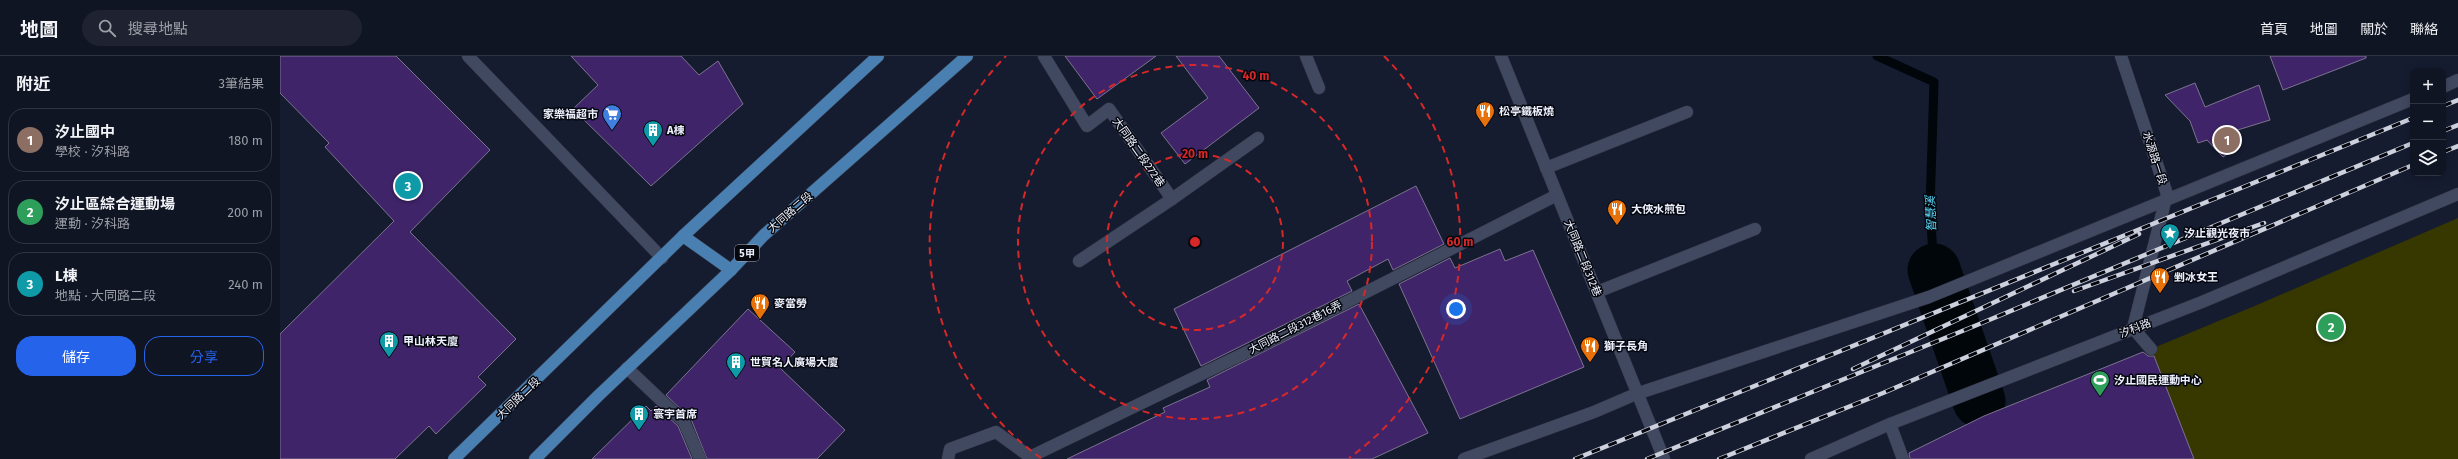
<!DOCTYPE html>
<html lang="zh-TW">
<meta charset="utf-8">
<style>
:root{--surface:#101524;--page:#1e2231;--text:#f1f3f6;--muted:#9c9fa6;--line:#303441;--accent:#2563eb}
body{margin:0;font-family:"Fira Sans","Noto Sans TC",sans-serif;background:var(--page);color:var(--text)}
.controls{position:absolute;right:12px;top:12px;display:grid;overflow:hidden;border-radius:8px;box-shadow:0 2px 10px #0003}
.controls button{width:36px;height:36px;display:grid;place-items:center;padding:0;border:0;border-bottom:1px solid var(--line);background:var(--surface);color:var(--text);font:20px sans-serif}
.you{position:absolute;left:1176px;top:253px;width:14px;height:14px;margin:-10px;border:3px solid #fff;border-radius:50%;background:#1a73e8;box-shadow:0 0 0 6px #1a73e833}
.badge{display:grid;place-items:center;width:26px;height:26px;border-radius:50%;background:var(--accent);color:#fff;font-size:13px;font-weight:700}
.pin{position:absolute;translate:-50% -50%;border:2px solid #fff;box-shadow:0 1px 4px #0006}
.list{margin:0;padding:0;list-style:none}
h2{display:flex;justify-content:space-between;align-items:center;height:52px;margin:0;padding:0 16px;font-size:17px}
h2 small{font-size:13px;font-weight:400;color:var(--muted)}
.list li{display:grid;grid-template-columns:26px 1fr auto;gap:12px;align-items:center;box-sizing:border-box;height:64px;margin:0 8px 8px;padding:0 8px;border:1px solid var(--line);border-radius:16px}
.list b{display:block;font-size:15px;white-space:nowrap}
.list p{margin:0;font-size:13px;white-space:nowrap;color:var(--muted)}
.list em{font-size:13px;font-style:normal;color:var(--muted)}
.actions{display:flex;gap:8px;padding:12px 16px}
.actions a{flex:1;padding:9px 0;border:1px solid var(--accent);border-radius:16px;text-align:center;font-size:14px;color:var(--accent)}
.actions .main{background:var(--accent);color:#fff}
.icon{flex:none;width:22px;height:22px;fill:none;stroke:currentColor;stroke-width:2;stroke-linecap:round;stroke-linejoin:round}
.map{position:relative;flex:none;width:2178px;height:403px;overflow:hidden}
header{display:flex;align-items:center;gap:24px;box-sizing:border-box;height:56px;padding:0 20px;background:var(--surface);border-bottom:1px solid var(--line)}
header strong{font-size:19px}
nav{display:flex;gap:22px;margin-inline-start:auto;font-size:14px}
.search{width:280px;height:36px;background:var(--page);display:flex;align-items:center;gap:10px;box-sizing:border-box;padding:0 14px;border-radius:22px;color:var(--muted);font-size:15px}
main{display:flex}
aside{flex:1;background:var(--surface)}
.map>svg:first-child{display:block}
.green{fill:#363800}
.lines{fill:none;stroke-linecap:round;stroke-linejoin:round}
.stream{stroke:#00060a;stroke-width:9}
.river{stroke:#00060a;stroke-width:53}
.building{fill:#40246a;stroke:#7c748e}
.lane-casing{stroke:#323545;stroke-width:13}
.street-casing{stroke:#323545;stroke-width:13}
.primary-casing{stroke:#323545;stroke-width:13}
.lane{stroke:#414961;stroke-width:12}
.street{stroke:#414961;stroke-width:12}
.primary{stroke:#4a80b1;stroke-width:12}
.rail-casing{stroke:#cdd1de;stroke-width:4.5}
.rail{stroke:#05070f;stroke-width:3;stroke-dasharray:9;stroke-linecap:butt}
.ring{fill:none;stroke:#d62828;stroke-width:2;stroke-dasharray:7 5}
.labels{text-anchor:middle;stroke-width:3;stroke-linejoin:round;paint-order:stroke}
.shield{fill:#05070f;stroke:#a7abb6;stroke-width:1}
.shield-label{font-size:10px;font-weight:bold;fill:#edf1fd}
.poi-label{font-size:11px;font-weight:bold;fill:#edf1fd;stroke:#05070f;text-anchor:start}
.street-label{font-size:11px;fill:#edf1fd;stroke:#05070f}
.water-label{font-size:12px;font-style:italic;fill:#5ad9f8;stroke:#05070f}
.centre{fill:#d62828;stroke:#05070f;stroke-width:2}
.ring-label{font-size:12px;text-anchor:middle;font-weight:bold;fill:#d62828;stroke:#05070f;stroke-width:3;stroke-linejoin:round;paint-order:stroke}
</style>
<header>
<strong>地圖</strong>
<div class="search"><svg class="icon" aria-label="search" viewBox="0 0 24 24"><circle cx="10" cy="10" r="6"/><path d="M15 15l6 6"/></svg>搜尋地點</div>
<nav><a>首頁</a><a>地圖</a><a>關於</a><a>聯絡</a></nav>
</header>
<main>
<aside>
<h2>附近<small>3筆結果</small></h2>
<ul class="list">
<li><span class="badge" style="background:#8d6e63">1</span><div><b>汐止國中</b><p>學校 · 汐科路</p></div><em>180 m</em></li>
<li><span class="badge" style="background:#2e9e5b">2</span><div><b>汐止區綜合運動場</b><p>運動 · 汐科路</p></div><em>200 m</em></li>
<li><span class="badge" style="background:#0f9aa8">3</span><div><b>L棟</b><p>地點 · 大同路二段</p></div><em>240 m</em></li>
</ul>
<div class="actions"><a class="main">儲存</a><a>分享</a></div>
</aside>
<div class="map">
<svg width="2178" height="403" viewBox="0 0 2178 403">
<rect width="100%" height="100%" fill="#151c30"/>
<!-- green -->
<path class="green" d="M2178,162v241h-264l-43,-110 106,-44z"/>
<g class="lines">
<!-- stream -->
<path class="stream" d="M1597,0l57,26 -4,126 4,62"/>
<!-- river -->
<path class="river" d="M1654,214l45,131"/>
</g>
<!-- building -->
<g class="building">
<path d="M0,0h116l94,94 -80,82 106,107 -38,38 8,8 -50,49 -7,-8 -34,33h-115v-125l114,-113 -69,-74 4,-4 -49,-50z"/>
<path d="M291,0h110l18,19 19,-14 25,43 -92,82 -78,-77 25,-24z"/>
<path d="M785,0h91l-59,43z"/>
<path d="M896,0h43l40,52 -74,56 -24,-31 47,-35z"/>
<path d="M1990,0h96v2l-83,32z"/>
<path d="M1915,27l10,24 54,-22 11,35 -52,16 8,19 -3,2 -16,-17 -9,3 -8,-22 -25,-26z"/>
<path d="M1136,130l28,58 -51,26 -5,-11 -41,22 5,10 -151,75 -27,-57z"/>
<path d="M1220,193l5,12 28,-11 51,117 -124,52 -61,-135 51,-26 5,10z"/>
<path d="M1079,248l69,129 -56,26h-305l98,-47 -2,-4 47,-21 -3,-7z"/>
<path d="M468,253l47,43 -15,16 65,62 -28,29h-110l-16,-40 -25,-24z"/>
<path d="M1863,296l5,4h6l40,103h-284l-1,-6 75,-37z"/>
<path d="M366,350l5,5 5,-5 22,20 14,33h-100z"/>
</g>
<g class="lines">
<defs>
<g id="lane">
<path d="M764,0l43,70 22,-17 63,90 86,-61"/>
<path d="M1026,0l13,32"/>
<path d="M1841,0l46,138 -34,134 18,21"/>
<path d="M2163,31l15,-7"/>
<path d="M1266,112l141,-56"/>
<path d="M799,205l93,-62"/>
<path d="M1317,236l158,-63"/>
<path d="M1610,368l13,35"/>
<path d="M752,400l240,-116 285,-145"/>
<path d="M1184,403l130,-47 42,-18 293,-97 484,-198"/>
</g>
<g id="street">
<path d="M188,0l194,202"/>
<path d="M1221,0l163,403"/>
<path d="M347,312l57,54 16,37"/>
<path d="M668,403l2,-10 46,-17 37,27"/>
<path d="M1531,403l79,-35 312,-122 256,-108"/>
</g>
<g id="primary">
<path d="M403,180l48,34"/>
<path d="M174,403l229,-223 195,-180"/>
<path d="M255,403l63,-63 133,-126 33,-35 203,-179"/>
</g>
</defs>
<!-- lane casing -->
<use href="#lane" class="lane-casing"/>
<!-- street casing -->
<use href="#street" class="street-casing"/>
<!-- primary casing -->
<use href="#primary" class="primary-casing"/>
<!-- lane -->
<use href="#lane" class="lane"/>
<!-- street -->
<use href="#street" class="street"/>
<!-- primary -->
<use href="#primary" class="primary"/>
<defs>
<g id="rail">
<path d="M2163,50l15,-6"/>
<path d="M2163,75l15,-6"/>
<path d="M2163,96l15,-6"/>
<path d="M1794,235l190,-68"/>
<path d="M1573,313l286,-135"/>
<path d="M1295,403l838,-341"/>
<path d="M1367,403l330,-134 436,-182"/>
<path d="M1439,403l164,-66 530,-228"/>
</g>
</defs>
<!-- rail casing -->
<use href="#rail" class="rail-casing"/>
<!-- rail -->
<use href="#rail" class="rail"/>
</g>
<!-- distance rings -->
<g class="ring">
<circle cx="915" cy="186" r="88"/>
<circle cx="915" cy="186" r="177"/>
<path d="M761 402A265 265 0 0 1 726 0M1104 0A265 265 0 0 1 1069 402"/>
</g>
<!-- icons -->
<defs>
<symbol id="restaurant-pin" viewBox="-11 -11 22 30"><path d="M0 17L-7.5 6A9.5 9.5 0 1 1 7.5 6Z" fill="#e8710a" stroke="#05070f"/><path d="M-5-6h1v4h1v-4h1v4h1v-4h1v5L-1.5 .5V6h-2V.5L-5-1ZM5-6V6H3V1.5H1.5Q1.5-4 5-6Z" fill="#fff"/></symbol>
<symbol id="supermarket-pin" viewBox="-11 -11 22 30"><path d="M0 17L-7.5 6A9.5 9.5 0 1 1 7.5 6Z" fill="#3f7fe0" stroke="#05070f"/><path d="M-6-5.5h2.5l.6 2H6L4.5 2H-2.5L-4.4-4H-6ZM-1.5 3.2a1.3 1.3 0 1 0 .1 0ZM3 3.2a1.3 1.3 0 1 0 .1 0Z" fill="#fff"/></symbol>
<symbol id="building-pin" viewBox="-11 -11 22 30"><path d="M0 17L-7.5 6A9.5 9.5 0 1 1 7.5 6Z" fill="#0f9aa8" stroke="#05070f"/><path d="M-4-6H4V6H1V3H-1V6H-4ZM-2.5-4.3h1.7v1.8h-1.7ZM.8-4.3h1.7v1.8H.8ZM-2.5-1h1.7V.8h-1.7ZM.8-1h1.7V.8H.8Z" fill="#fff"/></symbol>
<symbol id="sight-pin" viewBox="-11 -11 22 30"><path d="M0 17L-7.5 6A9.5 9.5 0 1 1 7.5 6Z" fill="#0f9aa8" stroke="#05070f"/><path d="M0-6L1.8-2.2L6-1.7L2.9 1.2L3.7 5.4L0 3.3L-3.7 5.4L-2.9 1.2L-6-1.7L-1.8-2.2Z" fill="#fff"/></symbol>
<symbol id="stadium-pin" viewBox="-11 -11 22 30"><path d="M0 17L-7.5 6A9.5 9.5 0 1 1 7.5 6Z" fill="#2e9e5b" stroke="#05070f"/><path d="M0-5a6.5 5 0 1 0 0 10a6.5 5 0 1 0 0-10ZM-3.5-1.8h7v3.6h-7Z" fill="#fff"/></symbol>
</defs>
<g fill-rule="evenodd">
<use href="#restaurant-pin" x="1194" y="44" width="22" height="30"/>
<use href="#supermarket-pin" x="321" y="47" width="22" height="30"/>
<use href="#building-pin" x="362" y="63" width="22" height="30"/>
<use href="#restaurant-pin" x="1326" y="142" width="22" height="30"/>
<use href="#sight-pin" x="1879" y="166" width="22" height="30"/>
<use href="#restaurant-pin" x="1869" y="210" width="22" height="30"/>
<use href="#restaurant-pin" x="469" y="236" width="22" height="30"/>
<use href="#building-pin" x="98" y="274" width="22" height="30"/>
<use href="#restaurant-pin" x="1299" y="279" width="22" height="30"/>
<use href="#building-pin" x="445" y="295" width="22" height="30"/>
<use href="#stadium-pin" x="1809" y="313" width="22" height="30"/>
<use href="#building-pin" x="348" y="347" width="22" height="30"/>
</g>
<g class="labels">
<!-- shield labels -->
<rect class="shield" x="455" y="189" width="24" height="16" rx="3"/>
<g class="shield-label">
<text x="467" y="201">5甲</text>
</g>
<!-- poi labels -->
<g class="poi-label">
<text x="1219" y="59">松亭鐵板燒</text>
<text x="318" y="62" text-anchor="end">家樂福超市</text>
<text x="387" y="78">A棟</text>
<text x="1351" y="157">大俠水煎包</text>
<text x="1904" y="181">汐止觀光夜市</text>
<text x="1894" y="225">剉冰女王</text>
<text x="494" y="251">麥當勞</text>
<text x="123" y="289">甲山林天廈</text>
<text x="1324" y="294">獅子長角</text>
<text x="470" y="310">世貿名人廣場大廈</text>
<text x="1834" y="328">汐止國民運動中心</text>
<text x="373" y="362">寰宇首席</text>
</g>
<!-- street labels -->
<g class="street-label">
<text transform="translate(859 96) rotate(55)" y="4">大同路二段272巷</text>
<text transform="translate(1875 102) rotate(72)" y="4">水源路一段</text>
<text transform="translate(510 156) rotate(-41)" y="4">大同路二段</text>
<text transform="translate(1303 202) rotate(68)" y="4">大同路二段312巷</text>
<text transform="translate(1015 271) rotate(-27)" y="4">大同路二段312巷16弄</text>
<text transform="translate(1855 272) rotate(-21)" y="4">汐科路</text>
<text transform="translate(238 342) rotate(-44)" y="4">大同路二段</text>
</g>
<!-- water labels -->
<g class="water-label">
<text transform="translate(1651 158) rotate(-92)" y="4">智慧溪</text>
</g>
</g>
<circle cx="915" cy="186" r="6" class="centre"/>
<g class="ring-label">
<text x="976" y="24">40 m</text>
<text x="915" y="102">20 m</text>
<text x="1180" y="190">60 m</text>
</g>
</svg>
<div class="controls">
<button>+</button>
<button>−</button>
<button><svg class="icon" aria-label="layers" viewBox="0 0 24 24"><path d="M12 4l9 5-9 5-9-5zM3 14l9 5 9-5"/></svg></button>
</div>
<div class="you"></div>
<div class="pin badge" style="left:1947px;top:84px;background:#8d6e63">1</div>
<div class="pin badge" style="left:2051px;top:271px;background:#2e9e5b">2</div>
<div class="pin badge" style="left:128px;top:130px;background:#0f9aa8">3</div>
</div>
</main>
